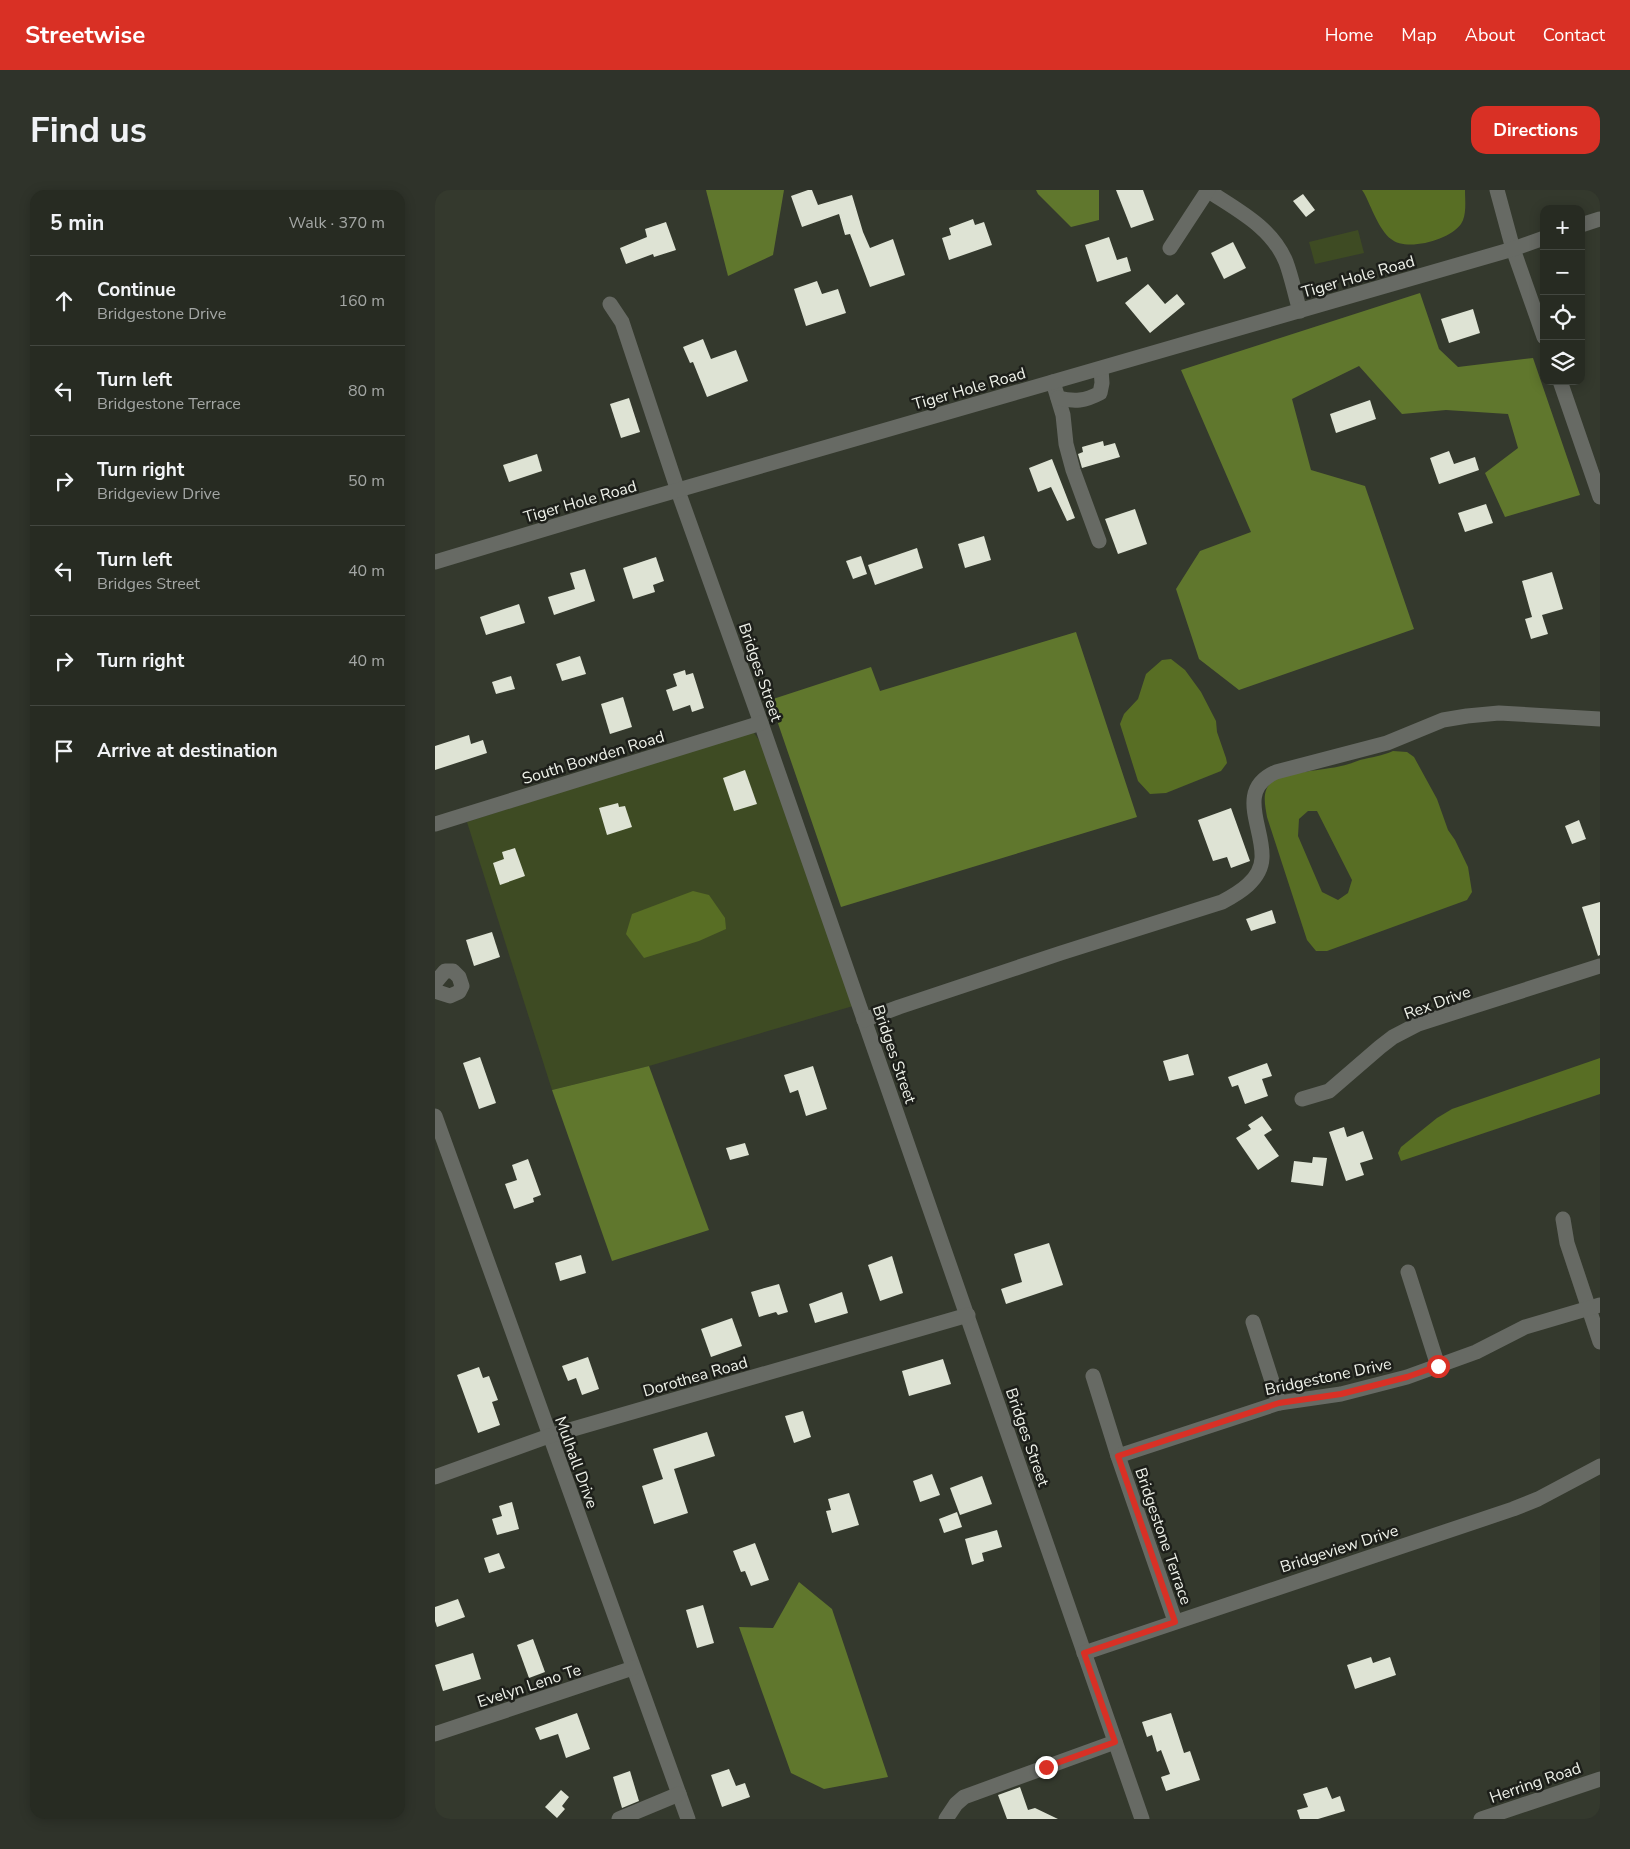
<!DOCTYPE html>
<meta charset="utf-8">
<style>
:root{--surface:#272b22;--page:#2f332a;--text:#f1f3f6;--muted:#a4a7a5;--line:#434740;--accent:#d93025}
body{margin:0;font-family:"Nunito Sans",sans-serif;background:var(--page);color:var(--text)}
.controls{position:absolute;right:15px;top:15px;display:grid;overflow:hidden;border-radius:10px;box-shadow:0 2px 12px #0003}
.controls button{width:45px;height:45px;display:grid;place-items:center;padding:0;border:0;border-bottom:1px solid var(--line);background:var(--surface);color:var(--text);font:25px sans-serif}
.stop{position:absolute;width:15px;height:15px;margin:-11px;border:4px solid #d93025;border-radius:50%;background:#fff}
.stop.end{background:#d93025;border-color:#fff;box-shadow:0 1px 5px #0008}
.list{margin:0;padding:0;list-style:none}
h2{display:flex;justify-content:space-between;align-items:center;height:65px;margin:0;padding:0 20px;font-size:21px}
h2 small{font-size:16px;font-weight:400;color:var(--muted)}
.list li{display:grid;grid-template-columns:32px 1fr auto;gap:15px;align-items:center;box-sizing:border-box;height:90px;padding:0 20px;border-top:1px solid var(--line)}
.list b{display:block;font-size:19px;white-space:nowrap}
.list p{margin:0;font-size:16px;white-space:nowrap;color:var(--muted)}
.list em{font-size:16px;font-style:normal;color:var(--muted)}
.icon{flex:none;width:28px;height:28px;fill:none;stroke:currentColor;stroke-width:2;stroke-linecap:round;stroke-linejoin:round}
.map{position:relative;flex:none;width:1165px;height:1629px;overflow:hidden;border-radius:15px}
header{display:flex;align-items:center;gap:30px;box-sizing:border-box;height:70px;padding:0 25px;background:var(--accent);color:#fff}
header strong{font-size:24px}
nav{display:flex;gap:28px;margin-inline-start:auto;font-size:18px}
.intro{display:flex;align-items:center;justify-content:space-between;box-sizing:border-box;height:120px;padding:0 30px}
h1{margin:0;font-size:35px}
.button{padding:12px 22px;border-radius:15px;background:var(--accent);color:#fff;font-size:18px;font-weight:700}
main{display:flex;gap:30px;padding:0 30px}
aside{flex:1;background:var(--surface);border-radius:15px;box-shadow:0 2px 12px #0003}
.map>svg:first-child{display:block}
.green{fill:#3e4b23}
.forest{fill:#60772d}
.water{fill:#586e24;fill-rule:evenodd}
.building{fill:#dee3d4}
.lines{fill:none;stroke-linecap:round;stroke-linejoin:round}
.minor{stroke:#676a64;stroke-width:15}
.route{stroke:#d93025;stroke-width:6}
.labels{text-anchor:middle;stroke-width:5;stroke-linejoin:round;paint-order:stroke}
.street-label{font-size:16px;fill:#eff2ea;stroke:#1d1f1a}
</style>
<header>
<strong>Streetwise</strong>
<nav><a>Home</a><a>Map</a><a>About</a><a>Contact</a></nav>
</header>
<div class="intro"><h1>Find us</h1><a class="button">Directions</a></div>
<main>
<aside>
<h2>5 min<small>Walk · 370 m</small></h2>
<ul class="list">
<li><svg class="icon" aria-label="ahead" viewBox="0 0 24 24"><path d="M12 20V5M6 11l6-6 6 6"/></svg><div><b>Continue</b><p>Bridgestone Drive</p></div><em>160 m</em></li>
<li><svg class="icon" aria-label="left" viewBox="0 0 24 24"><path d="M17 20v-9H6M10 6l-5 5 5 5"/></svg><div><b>Turn left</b><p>Bridgestone Terrace</p></div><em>80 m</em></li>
<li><svg class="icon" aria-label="right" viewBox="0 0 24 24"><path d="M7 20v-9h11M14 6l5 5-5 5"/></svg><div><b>Turn right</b><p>Bridgeview Drive</p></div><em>50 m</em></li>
<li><svg class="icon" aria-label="left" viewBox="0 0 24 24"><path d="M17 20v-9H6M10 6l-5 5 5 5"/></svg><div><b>Turn left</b><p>Bridges Street</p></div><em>40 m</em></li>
<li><svg class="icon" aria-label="right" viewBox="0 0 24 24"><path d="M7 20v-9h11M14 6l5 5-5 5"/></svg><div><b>Turn right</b></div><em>40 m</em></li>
<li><svg class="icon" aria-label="arrive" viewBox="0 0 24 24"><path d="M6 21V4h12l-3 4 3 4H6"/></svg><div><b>Arrive at destination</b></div></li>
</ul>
</aside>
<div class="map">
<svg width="1165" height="1629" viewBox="0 0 1165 1629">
<rect width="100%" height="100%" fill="#34392d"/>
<!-- green -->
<g class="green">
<path d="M923,40l6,23 -49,11 -6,-22z"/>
<path d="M312,543h7l7,10 92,263 -204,60 -97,24 -85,-268z"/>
</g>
<!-- forest -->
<g class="forest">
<path d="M271,0h78l-11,65 -45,21z"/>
<path d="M601,0h63v30l-28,7 -33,-33z"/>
<path d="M985,103l19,56 19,18 75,-9 47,137 -75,22 -20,-44 33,-25 -10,-34 -62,-4 -44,4 -43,-48 -67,33 19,71 54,16 49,143 -175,61 -40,-31 -23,-70 24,-38 51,-19 -70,-162z"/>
<path d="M641,442l61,185 -296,90 -71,-207 101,-33 9,24z"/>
<path d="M214,876l60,164 -97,31 -60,-171z"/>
<path d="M364,1392l33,27 56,168 -64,12 -33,-16 -52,-146 34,1z"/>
</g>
<!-- water -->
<g class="water">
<path d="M927,0h103c0,11 2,25 -4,34 -11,16 -55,28 -70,15 -12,-9 -20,-33 -27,-46z"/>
<path d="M736,469l14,11 16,22 15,29 1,11 9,26 1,5 -6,8 -55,22 -16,1 -12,-13 -18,-57 4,-10 14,-15 8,-25 16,-14z"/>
<path d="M958,561l14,1 7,5 23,42 11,31 7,10 13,27 4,25 -5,8 -140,51h-11l-9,-11 -40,-123c-2,-13 -6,-27 6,-36 12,-9 53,-11 68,-15 7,-1 13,-4 19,-6 12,-3 22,-4 33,-9zM873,621h9l35,69 -4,13 -10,7 -16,-8 -24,-56 1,-17z"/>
<path d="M258,701l16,4 16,23 1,11 -27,12 -55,17 -18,-24 6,-20z"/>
<path d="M1165,868v36l-199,67 -3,-8 3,-6 36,-29 15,-9z"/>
</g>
<!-- building -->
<g class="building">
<path d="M373,0h4l6,15 34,-10 11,37 7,16 23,-9 12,36 -35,12 -20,-53 -5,1 -6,-21 -37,13 -11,-31z"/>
<path d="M681,0h27l11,30 -23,8z"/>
<path d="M868,4l12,16 -9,7 -13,-16z"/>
<path d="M538,29l2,6 9,-3 8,23 -43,15 -7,-22 9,-3 -2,-7z"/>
<path d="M231,32l10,28 -22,7 -1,-3 -27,10 -6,-16 27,-11 -2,-8z"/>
<path d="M674,47l8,23 10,-3 4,14 -34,11 -12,-37z"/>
<path d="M798,52l13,26 -22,11 -13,-26z"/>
<path d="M382,91l5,13 16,-5 8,24 -40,13 -12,-37z"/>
<path d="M713,94l17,20 12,-10 8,10 -35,29 -25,-30z"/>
<path d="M1038,119l7,24 -31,10 -8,-24z"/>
<path d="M268,149l8,20 25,-9 12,31 -41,16 -14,-35 -3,1 -7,-16z"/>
<path d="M194,208l11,34 -19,6 -11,-34z"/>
<path d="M935,210l6,19 -40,14 -6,-19z"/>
<path d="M668,251l1,5 11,-3 5,14 -38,11 -4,-14 5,-2 -1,-5z"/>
<path d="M1014,261l5,13 21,-7 4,13 -40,14 -9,-26z"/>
<path d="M102,264l5,17 -33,11 -6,-17z"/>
<path d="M617,269l23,59 -8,3 -16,-34 -13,5 -9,-24z"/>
<path d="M1051,314l7,19 -28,9 -7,-19z"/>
<path d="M700,319l12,35 -29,10 -13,-35z"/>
<path d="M549,346l7,24 -26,8 -7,-24z"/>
<path d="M482,358l6,20 -48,17 -7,-20z"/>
<path d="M426,366l6,18 -14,5 -7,-18z"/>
<path d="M221,367l8,24 -11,4 2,7 -22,7 -10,-31z"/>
<path d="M150,379l10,32 -41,14 -6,-18 27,-8 -5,-16z"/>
<path d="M1117,382l11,37 -21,6 6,19 -17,5 -6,-20 7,-2 -10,-36z"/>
<path d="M84,414l6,19 -39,12 -6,-18z"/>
<path d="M145,466l6,18 -24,7 -6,-17z"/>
<path d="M250,480l1,5 7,-2 11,35 -12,4 -2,-7 -17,6 -7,-21 11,-4 -4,-12z"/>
<path d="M76,486l4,13 -19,5 -4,-12z"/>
<path d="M188,507l9,30 -22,7 -9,-30z"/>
<path d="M34,545l2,9 12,-4 4,13 -52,17v-24z"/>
<path d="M310,580l12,34 -23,7 -11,-33z"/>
<path d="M183,613l1,4 6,-1 7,21 -25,8 -8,-27z"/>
<path d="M796,618l19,53 -19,7 -4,-11 -14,4 -15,-41z"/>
<path d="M1144,630l7,19 -14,5 -7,-18z"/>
<path d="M80,658l10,28 -25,9 -7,-22 11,-4 -2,-7z"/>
<path d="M1165,712v53l-2,1 -16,-49z"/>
<path d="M837,720l4,13 -25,8 -5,-12z"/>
<path d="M57,742l8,25 -26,9 -8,-26z"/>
<path d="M753,864l6,21 -25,6 -6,-20z"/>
<path d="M45,867l16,46 -17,6 -16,-46z"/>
<path d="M832,873l5,13 -10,3 6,17 -23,8 -7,-19 -6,2 -4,-10z"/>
<path d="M378,876l14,43 -21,7 -8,-26 -8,3 -6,-18z"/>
<path d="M827,926l10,14 -8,5 15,21 -21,14 -22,-32 15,-9 -3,-4z"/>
<path d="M909,937l3,10 16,-6 10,28 -13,4 4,12 -18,6 -17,-49z"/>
<path d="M310,953l4,12 -19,5 -4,-12z"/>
<path d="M878,967l14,1 -4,28 -32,-4 3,-21 18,2z"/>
<path d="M93,969l13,36 -8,3 1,4 -20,7 -9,-25 12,-4 -5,-15z"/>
<path d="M614,1053l14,42 -57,19 -5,-15 21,-7 -8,-28z"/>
<path d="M146,1065l5,18 -26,8 -5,-18z"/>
<path d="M457,1066l11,37 -23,8 -12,-36z"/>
<path d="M344,1094l9,28 -10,3 -2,-3 -17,5 -8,-25z"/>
<path d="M407,1102l6,21 -33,10 -6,-19z"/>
<path d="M297,1128l10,28 -31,11 -10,-28z"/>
<path d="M153,1167l11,32 -17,6 -6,-17 -8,3 -6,-15z"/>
<path d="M508,1169l8,25 -42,12 -7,-25z"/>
<path d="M44,1177l4,11 6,-2 9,24 -6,2 8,23 -22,8 -21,-58z"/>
<path d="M368,1221l8,26 -17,6 -9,-27z"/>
<path d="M272,1242l8,24 -41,13 14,44 -34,11 -12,-38 21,-7 -10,-30z"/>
<path d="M497,1284l8,21 -20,7 -7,-21z"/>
<path d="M547,1286l10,28 -32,11 -10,-27z"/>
<path d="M414,1303l10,32 -27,8 -6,-22 5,-1 -3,-11z"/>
<path d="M77,1312l7,27 -22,6 -5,-16 10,-3 -3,-10z"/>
<path d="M522,1322l5,15 -18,6 -5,-14z"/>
<path d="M562,1340l5,17 -20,6 2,8 -12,4 -7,-26z"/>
<path d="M320,1353l14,37 -18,6 -6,-15 -4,1 -8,-21z"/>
<path d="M64,1363l6,15 -16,5 -5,-15z"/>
<path d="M23,1409l7,18 -28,10 -2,-6v-14z"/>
<path d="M268,1415l11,38 -17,5 -11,-38z"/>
<path d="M98,1449l12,33 -16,6 -12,-33z"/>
<path d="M38,1463l8,26 -38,12 -8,-26z"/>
<path d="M936,1467l2,6 17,-6 6,18 -41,14 -8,-24z"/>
<path d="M142,1523l13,36 -24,9 -8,-24 -18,6 -5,-12z"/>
<path d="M736,1523l13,40 6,-2 10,29 -34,11 -5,-14 9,-3 -9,-24 -4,2 -5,-17 -5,2 -5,-15z"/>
<path d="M294,1579l7,17 9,-3 5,14 -28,10 -11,-32z"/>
<path d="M195,1581l9,30 -17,7 -9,-31z"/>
<path d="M585,1597l8,23 7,-2 23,11h-51l-9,-24z"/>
<path d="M892,1597l5,12 8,-3 5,15 -27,8h-18l-3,-9 11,-3 -5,-13z"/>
<path d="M126,1600l8,7 -7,9 3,3 -8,9 -12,-11z"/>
</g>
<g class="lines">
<!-- minor -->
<g class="minor">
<path d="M772,0c30,20 65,37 79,72 6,16 9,33 14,49"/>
<path d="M1062,0l16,59 31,88"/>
<path d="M1146,35l19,-6"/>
<path d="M735,58l38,-58"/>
<path d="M175,114l12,18 56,169 83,232 381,1096"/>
<path d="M1125,191l40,116"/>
<path d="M618,192l10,33 3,29 7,26 26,71"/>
<path d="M623,208c17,4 27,3 42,-5l2,-10 -1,-14"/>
<path d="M0,372l160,-48 918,-265 31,-11"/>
<path d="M0,634l326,-101"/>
<path d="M0,793l10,-12h8l6,6 3,9 -3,6 -9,4 -15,-5"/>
<path d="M429,830l35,-13 162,-54 161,-51c17,-9 39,-22 40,-44 2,-30 -27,-68 14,-86l111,-29 56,-23 24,-4 32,-3 101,6"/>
<path d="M867,909l27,-8 51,-44 13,-10 25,-13 182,-58"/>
<path d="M0,926l253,703"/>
<path d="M1128,1029l4,24 33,99"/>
<path d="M973,1082l30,94"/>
<path d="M818,1132l26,81"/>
<path d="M658,1186l25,80 57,165"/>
<path d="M683,1266l161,-53 62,-9 66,-17 69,-25 49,-25 75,-22"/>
<path d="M0,1287l114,-41 419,-121"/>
<path d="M649,1463l429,-144 25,-10 62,-33"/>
<path d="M0,1544l198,-66"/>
<path d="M184,1629l60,-25"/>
<path d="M511,1629l10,-15 8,-7 151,-55"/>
<path d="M1046,1629l119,-40"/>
</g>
</g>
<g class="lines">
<!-- route -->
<path class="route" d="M611,1577l69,-25 -31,-89 91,-31 -57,-166 161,-53 62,-9 66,-17 31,-11"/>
</g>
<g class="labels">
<!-- street labels -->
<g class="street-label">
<text transform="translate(923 86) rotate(-16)" y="6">Tiger Hole Road</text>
<text transform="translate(534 198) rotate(-16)" y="6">Tiger Hole Road</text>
<text transform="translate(145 311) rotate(-16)" y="6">Tiger Hole Road</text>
<text transform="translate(326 482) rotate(71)" y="6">Bridges Street</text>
<text transform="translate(158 567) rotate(-17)" y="6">South Bowden Road</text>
<text transform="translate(1002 812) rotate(-20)" y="6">Rex Drive</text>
<text transform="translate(460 864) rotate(71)" y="6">Bridges Street</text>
<text transform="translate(260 1186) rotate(-16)" y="6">Dorothea Road</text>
<text transform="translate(893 1186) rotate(-12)" y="6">Bridgestone Drive</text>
<text transform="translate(593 1247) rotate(71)" y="6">Bridges Street</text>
<text transform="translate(142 1272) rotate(70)" y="6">Mulhall Drive</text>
<text transform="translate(729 1346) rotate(71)" y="6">Bridgestone Terrace</text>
<text transform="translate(904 1358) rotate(-18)" y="6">Bridgeview Drive</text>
<text transform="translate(94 1495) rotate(-18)" y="6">Evelyn Leno Te</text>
<text transform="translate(1100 1592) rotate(-19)" y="6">Herring Road</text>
</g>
</g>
</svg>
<div class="controls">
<button>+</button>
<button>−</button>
<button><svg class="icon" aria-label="locate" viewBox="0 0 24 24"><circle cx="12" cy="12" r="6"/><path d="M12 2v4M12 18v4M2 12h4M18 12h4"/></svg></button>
<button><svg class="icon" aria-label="layers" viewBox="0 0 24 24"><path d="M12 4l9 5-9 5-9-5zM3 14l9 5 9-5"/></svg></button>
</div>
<div class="stop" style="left:1003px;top:1176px"></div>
<div class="stop end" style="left:611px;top:1577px"></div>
</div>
</main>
